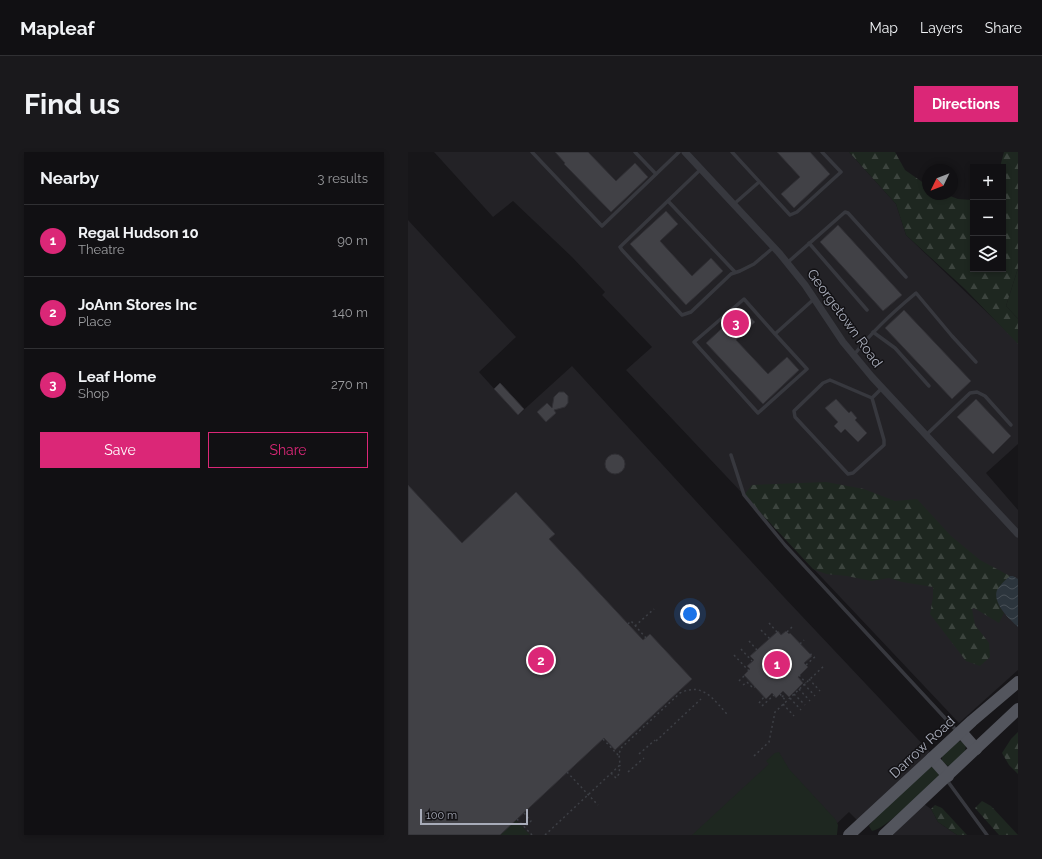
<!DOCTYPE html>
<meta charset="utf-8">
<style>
:root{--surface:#111013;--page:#1a191c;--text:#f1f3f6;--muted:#9c9da0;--line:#303033;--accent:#db2777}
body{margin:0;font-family:Raleway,sans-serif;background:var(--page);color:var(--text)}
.controls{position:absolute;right:12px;top:12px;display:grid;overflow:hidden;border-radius:0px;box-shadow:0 2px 6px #0003}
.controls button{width:36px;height:36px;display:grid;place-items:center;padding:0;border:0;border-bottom:1px solid var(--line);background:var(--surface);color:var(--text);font:20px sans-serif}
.compass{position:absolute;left:514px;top:12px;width:36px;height:36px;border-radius:50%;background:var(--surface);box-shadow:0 2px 6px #0003;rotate:227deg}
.scale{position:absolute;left:12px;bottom:10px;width:108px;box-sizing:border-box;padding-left:4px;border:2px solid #a8acb9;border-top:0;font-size:11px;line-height:14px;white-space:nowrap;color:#a8acb9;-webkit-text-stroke:3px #121114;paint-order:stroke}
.you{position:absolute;left:282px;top:462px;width:14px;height:14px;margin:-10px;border:3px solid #fff;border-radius:50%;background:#1a73e8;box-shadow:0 0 0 6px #1a73e833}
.badge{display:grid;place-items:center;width:26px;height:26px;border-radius:50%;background:var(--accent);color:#fff;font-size:13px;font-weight:700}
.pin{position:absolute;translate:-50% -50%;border:2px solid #fff;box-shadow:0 1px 4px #0006}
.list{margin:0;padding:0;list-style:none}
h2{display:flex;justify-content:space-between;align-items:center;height:52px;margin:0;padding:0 16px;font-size:17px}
h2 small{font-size:13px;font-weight:400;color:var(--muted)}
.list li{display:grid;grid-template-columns:26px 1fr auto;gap:12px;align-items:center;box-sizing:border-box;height:72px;padding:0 16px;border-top:1px solid var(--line)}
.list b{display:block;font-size:15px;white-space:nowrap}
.list p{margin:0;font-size:13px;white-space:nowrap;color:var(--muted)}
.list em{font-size:13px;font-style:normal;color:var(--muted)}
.actions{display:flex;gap:8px;padding:12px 16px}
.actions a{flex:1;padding:9px 0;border:1px solid var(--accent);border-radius:0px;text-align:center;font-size:14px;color:var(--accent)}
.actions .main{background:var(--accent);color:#fff}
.icon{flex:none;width:22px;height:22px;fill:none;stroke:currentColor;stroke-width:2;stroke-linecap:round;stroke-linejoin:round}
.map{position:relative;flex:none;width:610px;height:683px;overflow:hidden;border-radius:0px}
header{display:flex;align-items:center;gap:24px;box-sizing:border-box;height:56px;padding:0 20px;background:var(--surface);border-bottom:1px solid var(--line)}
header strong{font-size:19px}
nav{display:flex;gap:22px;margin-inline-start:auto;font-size:14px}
.intro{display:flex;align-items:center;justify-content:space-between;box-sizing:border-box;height:96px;padding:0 24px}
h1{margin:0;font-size:28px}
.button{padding:10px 18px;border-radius:0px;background:var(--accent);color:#fff;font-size:14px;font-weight:700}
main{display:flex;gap:24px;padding:0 24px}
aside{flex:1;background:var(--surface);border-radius:0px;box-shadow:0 2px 6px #0003}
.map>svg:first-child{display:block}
.built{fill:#232226}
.grass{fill:#1e2720}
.forest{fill:url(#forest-firs)}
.water{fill:url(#water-waves)}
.building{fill:#414146;stroke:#313035}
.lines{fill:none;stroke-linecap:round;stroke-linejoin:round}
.path{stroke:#3d3f45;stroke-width:1.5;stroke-dasharray:2 3;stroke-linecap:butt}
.lane{stroke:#37383e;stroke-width:3.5}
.street{stroke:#37383e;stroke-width:7}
.primary{stroke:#53555d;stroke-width:12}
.labels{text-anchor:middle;stroke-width:3;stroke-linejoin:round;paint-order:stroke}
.street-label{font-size:14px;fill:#a8acb9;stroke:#121114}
</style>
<header>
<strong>Mapleaf</strong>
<nav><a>Map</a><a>Layers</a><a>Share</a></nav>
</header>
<div class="intro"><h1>Find us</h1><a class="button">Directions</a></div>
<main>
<aside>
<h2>Nearby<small>3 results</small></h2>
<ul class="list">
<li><span class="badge">1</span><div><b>Regal Hudson 10</b><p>Theatre</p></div><em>90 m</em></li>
<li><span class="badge">2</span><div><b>JoAnn Stores Inc</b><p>Place</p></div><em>140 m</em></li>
<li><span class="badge">3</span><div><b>Leaf Home</b><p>Shop</p></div><em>270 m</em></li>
</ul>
<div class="actions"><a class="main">Save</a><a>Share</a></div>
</aside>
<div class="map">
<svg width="610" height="683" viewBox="0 0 610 683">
<defs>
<pattern id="forest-firs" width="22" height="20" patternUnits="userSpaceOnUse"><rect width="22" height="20" fill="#1e2720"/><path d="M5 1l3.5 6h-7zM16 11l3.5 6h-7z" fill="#3c443e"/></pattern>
<pattern id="water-waves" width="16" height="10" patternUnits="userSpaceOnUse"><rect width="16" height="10" fill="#2c353d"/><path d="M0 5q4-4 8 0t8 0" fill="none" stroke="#485057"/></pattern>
</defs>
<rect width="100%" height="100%" fill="#171619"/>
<!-- built -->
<g class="built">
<path d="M26,0h415l47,52 10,31 112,107v102l-32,29 32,37v160l-59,53 -333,-353 26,-23 -50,-52 3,-3 -33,-35 -59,-56 -20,16z"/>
<path d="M0,68l108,117 -37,35 39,43 54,-49 211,230 147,156 -72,69 -9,-9 -24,23h-417z"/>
<path d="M516,652l7,5 7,13 19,13h-64z"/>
</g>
<!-- grass -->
<g class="grass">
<path d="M610,116v51l-12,-13z"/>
<path d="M552,589l6,3 -1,8 -13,13 -4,1 -6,-5v-6l14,-12z"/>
<path d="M371,600l10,17 47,51 2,5 -1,10h-145l77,-71 -3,-3 9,-8z"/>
<path d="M521,614h4l5,4 1,7c-12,10 -54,53 -67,54l-3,-5 2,-3z"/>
<path d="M108,668l14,15h-30z"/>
</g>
<!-- forest -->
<g class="forest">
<path d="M441,0h46l10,18 23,16v8h17l13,5 15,1v69h30v-102h-3l4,-15h14v116l-12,38 12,13v25l-53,-55 -59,-54 -10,-31z"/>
<path d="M418,330l38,7 31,12 22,-2 34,37 29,24 30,16 -12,13 1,17 5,7 -5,10 -25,-15 -2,1 3,16 14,18 1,14 -10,9 -14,-5 -36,-47 3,-17v-10l-31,-5 -13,-4 -18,3 -24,-5 -21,-2 -13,-5 -69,-74 8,-10z"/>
<path d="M610,580v42l-9,-9 -7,-12 9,-14z"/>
<path d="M574,649l9,5 27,29h-19l-24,-27z"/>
<path d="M527,653l7,3 25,27h-10l-19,-13 -7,-13z"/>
</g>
<!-- water -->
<path class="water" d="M602,424h3l5,3v48c-8,-7 -26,-24 -21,-37 3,-5 8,-10 13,-14z"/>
<!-- building -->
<g class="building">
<path d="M147,0h33l28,29 19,-18 13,14 -37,35 -47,-48 1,-1z"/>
<path d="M369,0h33l20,22 -36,34 -13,-14 19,-17z"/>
<path d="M258,59l12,13 -18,17 32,35 19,-18 12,13 -37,34 -56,-61z"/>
<path d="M430,73l64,70 -19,16 -63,-69z"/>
<path d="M335,157l12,13 -19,18 32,34 19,-17 12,13 -36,34 -57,-61z"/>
<path d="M496,158l67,71 -19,18 -67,-71z"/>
<path d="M92,231l24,26 -6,6 -24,-26z"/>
<path d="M151,240h5l4,4v7l-3,4 -11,3 2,3 -10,9 -9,-10 10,-9 5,5 2,-11z"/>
<path d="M428,247l13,14 2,-2 6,7 -2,2 12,13 -9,9 -13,-13 -4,4 -7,-7 4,-4 -13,-14z"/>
<path d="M568,247l35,37 -18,18 -36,-37z"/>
<circle cx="207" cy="312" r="10"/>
<path d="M0,333l54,58 54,-51 39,42 -6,5 94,101 7,-6 42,45 -77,71 -11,-12 -104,97h-92z"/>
<path d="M370,479l3,4 5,-4 3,3 1,-1 22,23 -8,7 4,4 -10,10 5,6 -14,14 -6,-6 -7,7 -4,-5 -6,6 -22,-24 6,-6 -3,-3 7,-6 -4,-4z"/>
</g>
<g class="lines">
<!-- path -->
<g class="path">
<path d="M361,471l8,9"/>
<path d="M220,472l3,-3 15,17"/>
<path d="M227,474l19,-17"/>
<path d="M353,478l9,9"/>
<path d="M379,480l5,-5"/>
<path d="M341,489l8,9"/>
<path d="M392,492l4,-4"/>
<path d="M333,497l11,12"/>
<path d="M326,503l15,16"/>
<path d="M402,503l4,-3"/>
<path d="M398,513l11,-10"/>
<path d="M391,523l7,8"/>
<path d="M401,527l11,12"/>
<path d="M331,529l5,-5"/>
<path d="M396,532l11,12"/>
<path d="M335,533l4,-3 6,6 2,-1"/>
<path d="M391,537l11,12"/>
<path d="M372,542l6,7"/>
<path d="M386,542l11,11"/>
<path d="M374,545l3,-3"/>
<path d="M382,546l11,12"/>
<path d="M351,551l5,-6"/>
<path d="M375,552l11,12"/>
<path d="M354,554l12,-11"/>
<path d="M195,587l16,17"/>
<path d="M248,589l45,-42"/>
<path d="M231,602l16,-14"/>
<path d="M346,604l15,-14 6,-30 50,-47"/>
<path d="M159,620l31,33"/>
<path d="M220,620l16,-14"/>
<path d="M203,621l5,5 3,-4 1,-9"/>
<path d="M116,661l7,8 -6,6"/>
<path d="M109,667l15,16"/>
<path d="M137,683l75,-70 -1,-11 2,-6 59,-55c23,-11 33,6 47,21"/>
</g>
<!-- lane -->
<g class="lane">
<path d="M124,0l70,74 77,-74"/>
<path d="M227,0l21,22"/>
<path d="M324,0l58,63 7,-3 44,-40 -19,-20"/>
<path d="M293,17l-81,78 2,3 60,65 9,-3 40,-38 9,-3 14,-7 20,-17"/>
<path d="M260,49l67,71"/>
<path d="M326,52l25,-22"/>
<path d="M401,91l58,67"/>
<path d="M379,111l58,-51 3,1 58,64"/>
<path d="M465,180l22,16 34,38"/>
<path d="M367,182l-31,-35 -50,43 64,71 49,-44 -32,-35 39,-35"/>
<path d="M446,203c18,-24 39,-43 62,-62l36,43 24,26"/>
<path d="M464,246l-42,-18 -7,3 -29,28 1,6 53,57 5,-1 31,-28v-5l-12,-42 10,-10"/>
<path d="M518,283l44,-42 7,-1 8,4 26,29"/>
<path d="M323,303l13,40 41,50 172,186"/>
<path d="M538,627l41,56"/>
</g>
<!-- street -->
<path class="street" d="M277,0l95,102 25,31 38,57 29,35 146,157"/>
<!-- primary -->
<g class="primary">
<path d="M553,580l15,17"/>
<path d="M524,606l16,18"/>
<path d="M441,683l123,-114 46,-39"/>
<path d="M476,683l134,-126"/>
</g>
</g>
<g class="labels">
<!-- street labels -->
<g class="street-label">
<text transform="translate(437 166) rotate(54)" y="5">Georgetown Road</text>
<text transform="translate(514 595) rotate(-43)" y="5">Darrow Road</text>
</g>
</g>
</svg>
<div class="controls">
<button>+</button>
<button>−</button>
<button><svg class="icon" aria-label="layers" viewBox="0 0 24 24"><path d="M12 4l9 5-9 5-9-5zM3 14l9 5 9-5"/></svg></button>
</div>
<svg class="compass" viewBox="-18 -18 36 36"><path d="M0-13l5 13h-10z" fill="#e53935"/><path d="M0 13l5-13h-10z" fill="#9c9da0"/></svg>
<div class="scale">100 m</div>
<div class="you"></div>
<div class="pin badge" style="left:369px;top:512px">1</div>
<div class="pin badge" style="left:133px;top:508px">2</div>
<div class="pin badge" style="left:328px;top:171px">3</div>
</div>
</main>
